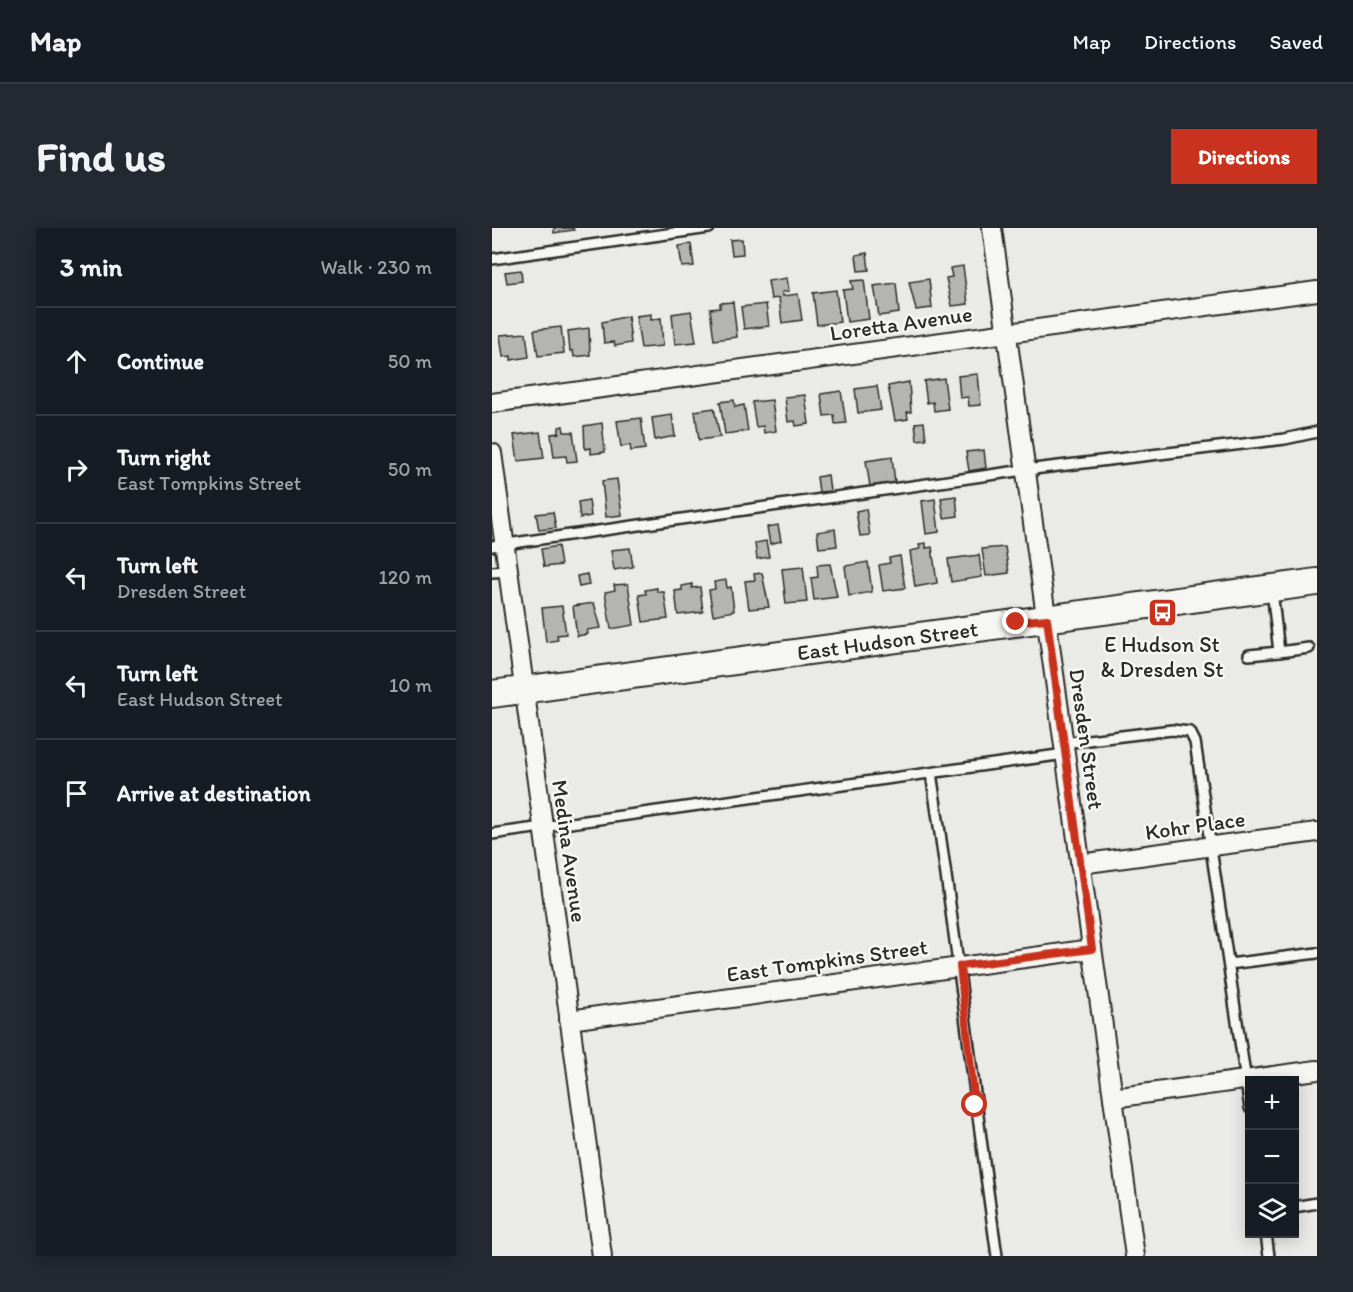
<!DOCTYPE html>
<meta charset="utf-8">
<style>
:root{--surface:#171b24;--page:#242831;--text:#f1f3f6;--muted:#9ea1a6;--line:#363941;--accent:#c8321e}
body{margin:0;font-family:Itim,sans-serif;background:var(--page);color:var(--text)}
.controls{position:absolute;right:18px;bottom:18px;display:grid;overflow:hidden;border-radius:0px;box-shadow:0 3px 15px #0003}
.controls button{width:54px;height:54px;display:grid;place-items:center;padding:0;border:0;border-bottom:2px solid var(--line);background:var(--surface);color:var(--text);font:30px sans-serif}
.stop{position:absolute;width:18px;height:18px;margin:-14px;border:4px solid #c8321e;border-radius:50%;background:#fff}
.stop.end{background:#c8321e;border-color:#fff;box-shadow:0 2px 6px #0008}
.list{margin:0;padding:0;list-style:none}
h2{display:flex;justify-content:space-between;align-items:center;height:78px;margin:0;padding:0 24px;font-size:26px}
h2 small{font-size:20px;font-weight:400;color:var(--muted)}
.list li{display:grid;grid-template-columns:39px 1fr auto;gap:18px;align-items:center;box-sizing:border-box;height:108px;padding:0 24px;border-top:2px solid var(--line)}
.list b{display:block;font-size:22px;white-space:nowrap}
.list p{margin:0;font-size:20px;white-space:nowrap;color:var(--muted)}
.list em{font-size:20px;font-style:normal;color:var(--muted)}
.icon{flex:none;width:33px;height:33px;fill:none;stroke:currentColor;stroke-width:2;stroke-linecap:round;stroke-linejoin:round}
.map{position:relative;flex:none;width:825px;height:1028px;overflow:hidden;border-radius:0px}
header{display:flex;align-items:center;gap:36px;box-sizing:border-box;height:84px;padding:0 30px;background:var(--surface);border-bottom:2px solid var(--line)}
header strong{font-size:28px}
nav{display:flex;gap:33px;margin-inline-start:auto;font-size:21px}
.intro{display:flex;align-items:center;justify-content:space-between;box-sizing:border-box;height:144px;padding:0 36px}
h1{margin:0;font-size:42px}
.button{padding:15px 27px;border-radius:0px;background:var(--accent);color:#fff;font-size:21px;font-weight:700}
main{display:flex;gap:36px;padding:0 36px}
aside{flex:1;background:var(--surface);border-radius:0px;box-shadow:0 3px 15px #0003}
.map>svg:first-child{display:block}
.building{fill:#b4b4b1;stroke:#2b2b2b;stroke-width:1.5}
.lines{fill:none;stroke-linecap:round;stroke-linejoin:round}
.service-casing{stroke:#2b2b2b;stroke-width:14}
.minor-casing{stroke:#2b2b2b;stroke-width:22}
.secondary-casing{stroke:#2b2b2b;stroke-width:30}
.service{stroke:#f6f6f2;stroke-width:9}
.minor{stroke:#f6f6f2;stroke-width:18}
.secondary{stroke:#f6f6f2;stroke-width:26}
.route{stroke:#c8321e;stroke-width:8}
.labels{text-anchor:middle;stroke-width:5;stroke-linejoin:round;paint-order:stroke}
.street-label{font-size:22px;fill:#2b2b2b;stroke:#f6f6f2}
.poi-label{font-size:22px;fill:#2b2b2b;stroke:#f6f6f2}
</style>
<header>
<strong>Map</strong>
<nav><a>Map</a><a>Directions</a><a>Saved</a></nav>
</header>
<div class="intro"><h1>Find us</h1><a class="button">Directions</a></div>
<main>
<aside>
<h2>3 min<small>Walk · 230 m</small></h2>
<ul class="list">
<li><svg class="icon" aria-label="ahead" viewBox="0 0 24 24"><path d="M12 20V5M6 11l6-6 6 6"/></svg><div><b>Continue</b></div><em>50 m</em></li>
<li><svg class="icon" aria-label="right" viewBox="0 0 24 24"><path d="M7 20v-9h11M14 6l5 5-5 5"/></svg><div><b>Turn right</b><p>East Tompkins Street</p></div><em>50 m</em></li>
<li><svg class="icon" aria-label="left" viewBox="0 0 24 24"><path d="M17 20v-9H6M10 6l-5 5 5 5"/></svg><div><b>Turn left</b><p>Dresden Street</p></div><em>120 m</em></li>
<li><svg class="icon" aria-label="left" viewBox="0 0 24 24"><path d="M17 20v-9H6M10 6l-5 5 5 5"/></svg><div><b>Turn left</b><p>East Hudson Street</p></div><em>10 m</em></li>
<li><svg class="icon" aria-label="arrive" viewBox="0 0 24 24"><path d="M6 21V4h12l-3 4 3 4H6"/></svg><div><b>Arrive at destination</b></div></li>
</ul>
</aside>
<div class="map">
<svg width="825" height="1028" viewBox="0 0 825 1028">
<rect width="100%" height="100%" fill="#eaeae6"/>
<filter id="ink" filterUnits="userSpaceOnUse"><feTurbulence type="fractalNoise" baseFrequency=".0167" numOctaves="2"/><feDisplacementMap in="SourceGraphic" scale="12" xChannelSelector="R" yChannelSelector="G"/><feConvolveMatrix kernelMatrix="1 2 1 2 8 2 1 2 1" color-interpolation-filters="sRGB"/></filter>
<g filter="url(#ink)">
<!-- building -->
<g class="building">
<path d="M62,0h19l1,2 -20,3z"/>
<path d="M250,11l1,15 -11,1 -2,-15z"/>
<path d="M199,16l3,22 -12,1 -3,-21z"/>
<path d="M375,25l2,17 -11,1 -2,-16z"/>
<path d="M471,38l5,38 -16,2 -6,-28 6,-1 -2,-9z"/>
<path d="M29,42l1,11 -15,2 -2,-11z"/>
<path d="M295,50l2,13 -7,1 1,4 15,-2 4,26 -20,3 -3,-25 -8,1 -3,-18z"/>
<path d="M437,51l3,29 -16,2 -7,-28z"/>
<path d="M372,52l5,39 -22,3 -4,-32 10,-1 -2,-8z"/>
<path d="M404,55l3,30 -20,3 -5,-30z"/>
<path d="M344,62l4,32 -23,3 -4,-32z"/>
<path d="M241,74l4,35 -23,3 -4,-31 10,-1v-5z"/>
<path d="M274,76l3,22 -25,3 -3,-22z"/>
<path d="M199,83l5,31 -21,2 -3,-30z"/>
<path d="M159,86v6l10,-2 2,28 -22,2 -5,-32z"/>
<path d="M136,88l3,27 -16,3 -1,-4 -10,1 -2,-21z"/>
<path d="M69,99l3,26 -26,3 -4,-26z"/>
<path d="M97,100l1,27 -16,2 -1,-6h-3l-2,-20z"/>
<path d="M34,105l3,24 -18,3v-4l-8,1 -3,-22z"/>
<path d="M486,146l3,31 -12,1 -1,-9 -8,1 -2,-22z"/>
<path d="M452,150l4,31 -14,2 -1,-9 -6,1 -3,-22z"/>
<path d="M417,154l2,30h-4l1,7 -13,2 -7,-35z"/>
<path d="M385,158l4,24 -23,3 -3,-24z"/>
<path d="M349,163l5,32 -11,1 -1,-9 -10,1 -3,-22z"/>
<path d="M313,167l4,29 -13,2 -1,-5 -7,1 -3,-25z"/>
<path d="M242,172l1,7 9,-2 4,26 -23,3 -5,-32z"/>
<path d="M280,172l4,31 -12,2 -1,-7 -7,1 -4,-25z"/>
<path d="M222,180l6,29 -21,3 -4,-29z"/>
<path d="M180,187l3,21 -20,4 -3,-22z"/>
<path d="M149,190l4,31 -14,2 -1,-6 -9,2 -4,-26z"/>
<path d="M432,194l2,17 -9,1 -2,-17z"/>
<path d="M110,195l3,29 -14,2v-6l-6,1 -1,-23z"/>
<path d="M71,198l1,6h9l4,29 -10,1 -1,-6 -12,1 -3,-23 8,-1v-6z"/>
<path d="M48,204l4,26 -26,3 -4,-26z"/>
<path d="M492,222l2,18 -17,3 -3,-19z"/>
<path d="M400,229l3,26 -25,3 -4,-25z"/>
<path d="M336,247l2,16 -11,1 -2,-15z"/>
<path d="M125,251l5,36 -16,2 -4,-36z"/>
<path d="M464,268l2,20 -14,2 -3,-20z"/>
<path d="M443,271l4,33 -13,2 -4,-33z"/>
<path d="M97,272l2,16 -11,2 -2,-16z"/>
<path d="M374,281l4,26 -10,1 -4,-25z"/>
<path d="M61,284l3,16 -17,2 -3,-16z"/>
<path d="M286,297l3,16 -11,3 -3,-17z"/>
<path d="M343,301l2,17 -18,2 -2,-16z"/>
<path d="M274,313l3,16 -12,2 -2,-16z"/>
<path d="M434,315v5l6,-1 5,36 -22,4 -5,-36 10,-2 -1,-5z"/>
<path d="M66,318l3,19 -17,2 -3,-18z"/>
<path d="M513,319l4,26 -23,3 -4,-27z"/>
<path d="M138,320l3,19 -19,3 -3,-20z"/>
<path d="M487,327l3,22 -31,5 -3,-23z"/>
<path d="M408,328l5,32 -22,3 -4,-26 11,-2 -1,-5z"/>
<path d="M376,334l4,30 -23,4 -4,-30z"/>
<path d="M338,336l7,33 -23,3 -3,-22 7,-1 -1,-12z"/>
<path d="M311,339l4,35 -21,2 -4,-35z"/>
<path d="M270,345l7,34 -20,2 -4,-28 10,-1 -1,-6z"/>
<path d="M95,346l2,11 -10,2 -2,-11z"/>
<path d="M234,352l1,8 4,-1 3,24 -21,4 -4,-25 6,-1 -1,-7z"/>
<path d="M136,356l6,41 -23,4 -6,-37 10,-2 -1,-5z"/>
<path d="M200,356v4l8,-1 3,25 -25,3 -3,-24 7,-1v-4z"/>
<path d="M165,360v4h7l4,27 -25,3 -4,-27 7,-1 -1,-4z"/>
<path d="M102,375l7,25 -14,2 1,4 -11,2 -4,-30z"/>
<path d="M70,378l4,28 -9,1 1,5 -12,2 -4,-34z"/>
</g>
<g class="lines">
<defs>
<g id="service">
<path d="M0,31l217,-31"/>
<path d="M0,318l533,-76 260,-31 32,-7"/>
<path d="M0,344l16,-1"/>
<path d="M787,424l30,-4"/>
<path d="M757,427l30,-3 -7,-62"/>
<path d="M571,515l109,-13 18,2 5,10 55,366"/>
<path d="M439,545c25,160 43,322 66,483"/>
<path d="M0,606l573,-80"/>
<path d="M737,736l88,-11"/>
<path d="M802,979l23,-4"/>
<path d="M774,1006l3,22"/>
</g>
<g id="minor">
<path d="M500,0l143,1028"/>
<path d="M0,175l825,-112"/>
<path d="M0,225l110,803"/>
<path d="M588,636l237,-32"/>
<path d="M77,792l523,-71"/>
<path d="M621,870l204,-28"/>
</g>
<g id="secondary">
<path id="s1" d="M0,466l825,-112"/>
</g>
</defs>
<!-- service casing -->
<use href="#service" class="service-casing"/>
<!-- minor casing -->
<use href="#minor" class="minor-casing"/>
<!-- secondary casing -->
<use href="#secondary" class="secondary-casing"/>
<!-- service -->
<use href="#service" class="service"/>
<!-- minor -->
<use href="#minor" class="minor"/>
<!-- secondary -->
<use href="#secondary" class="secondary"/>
</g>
</g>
<g class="lines" filter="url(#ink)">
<!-- route -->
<path class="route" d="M483,877l-15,-139 132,-17 -45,-330 -31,3"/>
</g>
<!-- icons -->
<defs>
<symbol id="bus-square" viewBox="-11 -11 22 22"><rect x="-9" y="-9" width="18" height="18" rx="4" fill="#c8321e" stroke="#f6f6f2"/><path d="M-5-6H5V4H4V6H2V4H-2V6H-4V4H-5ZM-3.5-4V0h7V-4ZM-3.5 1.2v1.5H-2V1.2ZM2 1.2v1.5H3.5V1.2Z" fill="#fff"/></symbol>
</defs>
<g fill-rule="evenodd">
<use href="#bus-square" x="654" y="368" width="33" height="33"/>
</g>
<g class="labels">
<!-- street labels -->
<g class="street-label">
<text transform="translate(409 95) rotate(-8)" y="8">Loretta Avenue</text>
<text dy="8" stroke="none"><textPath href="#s1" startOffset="399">East Hudson Street</textPath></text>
<text transform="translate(595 511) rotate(82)" y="8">Dresden Street</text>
<text transform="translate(703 597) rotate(-8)" y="8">Kohr Place</text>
<text transform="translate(78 623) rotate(82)" y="8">Medina Avenue</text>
<text transform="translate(335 732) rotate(-8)" y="8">East Tompkins Street</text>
</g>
<!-- poi labels -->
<g class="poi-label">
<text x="670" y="424">E Hudson St<tspan x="670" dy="25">&amp; Dresden St</tspan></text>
</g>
</g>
</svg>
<div class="controls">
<button>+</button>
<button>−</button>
<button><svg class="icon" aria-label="layers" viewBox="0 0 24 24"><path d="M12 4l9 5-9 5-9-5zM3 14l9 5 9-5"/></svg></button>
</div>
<div class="stop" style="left:483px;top:877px"></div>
<div class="stop end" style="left:524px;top:394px"></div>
</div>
</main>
